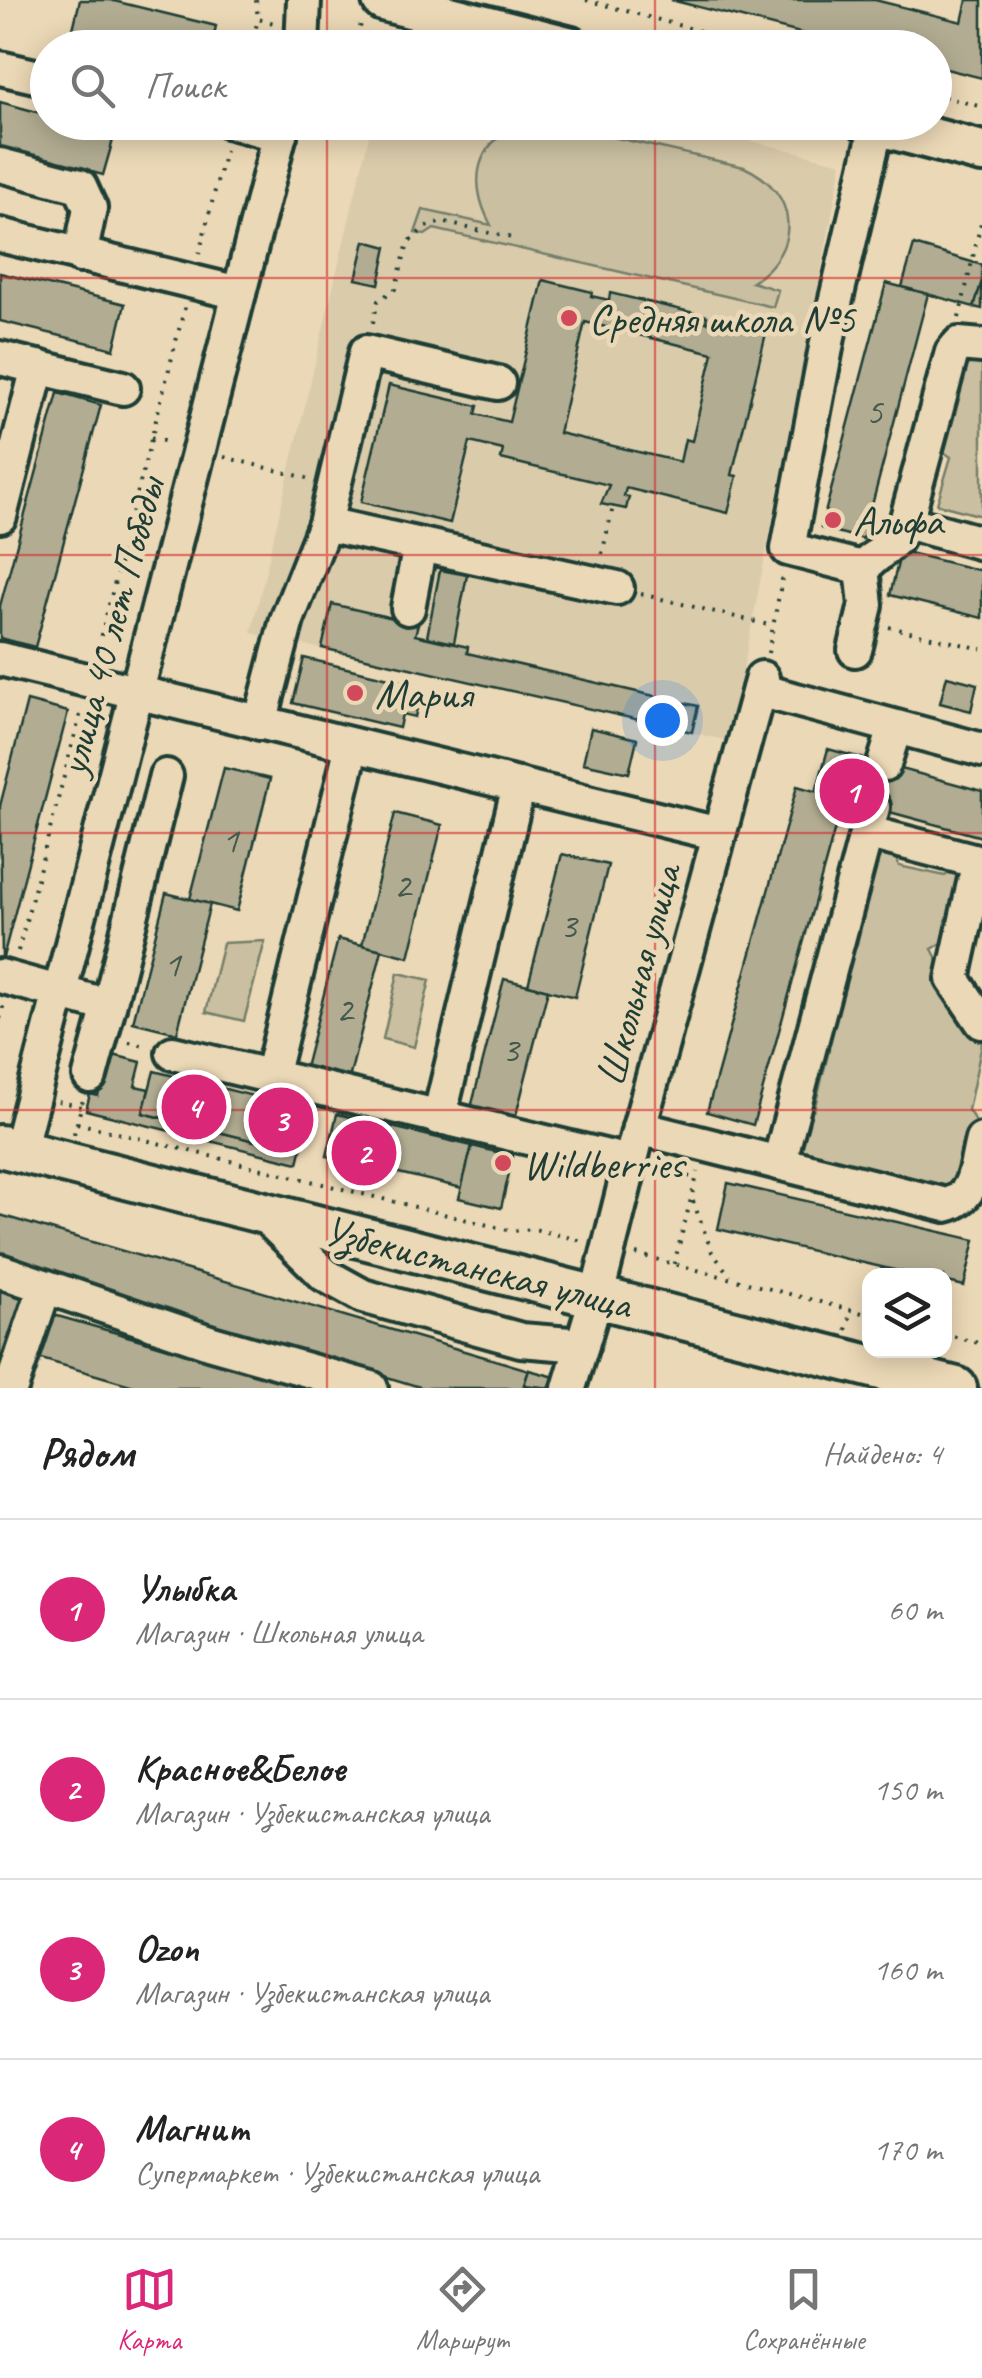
<!DOCTYPE html>
<html lang="ru">
<meta charset="utf-8">
<style>
:root{--surface:#fff;--page:#f2f2f2;--text:#222;--muted:#767676;--line:#e0e0e0;--accent:#db2777}
body{margin:0;font-family:Caveat,sans-serif;background:var(--page);color:var(--text)}
.controls{position:absolute;right:30px;bottom:30px;display:grid;overflow:hidden;border-radius:20px;box-shadow:0 5px 25px #0003}
.controls button{width:90px;height:90px;display:grid;place-items:center;padding:0;border:0;border-bottom:2px solid var(--line);background:var(--surface);color:var(--text);font:50px sans-serif}
.you{position:absolute;left:662px;top:720px;width:35px;height:35px;margin:-25px;border:8px solid #fff;border-radius:50%;background:#1a73e8;box-shadow:0 0 0 15px #1a73e833}
.badge{display:grid;place-items:center;width:65px;height:65px;border-radius:50%;background:var(--accent);color:#fff;font-size:32px;font-weight:700}
.pin{position:absolute;translate:-50% -50%;border:5px solid #fff;box-shadow:0 2px 10px #0006}
.list{margin:0;padding:0;list-style:none}
h2{display:flex;justify-content:space-between;align-items:center;height:130px;margin:0;padding:0 40px;font-size:42px}
h2 small{font-size:32px;font-weight:400;color:var(--muted)}
.list li{display:grid;grid-template-columns:65px 1fr auto;gap:30px;align-items:center;box-sizing:border-box;height:180px;padding:0 40px;border-top:2px solid var(--line)}
.list b{display:block;font-size:38px;white-space:nowrap}
.list p{margin:0;font-size:32px;white-space:nowrap;color:var(--muted)}
.list em{font-size:32px;font-style:normal;color:var(--muted)}
.icon{flex:none;width:55px;height:55px;fill:none;stroke:currentColor;stroke-width:2;stroke-linecap:round;stroke-linejoin:round}
.map{position:relative;flex:none;width:982px;height:1388px;overflow:hidden}
.search{position:absolute;background:var(--surface);box-shadow:0 5px 25px #0003;left:30px;right:30px;top:30px;height:110px;display:flex;align-items:center;gap:25px;box-sizing:border-box;padding:0 35px;border-radius:55px;color:var(--muted);font-size:38px}
.sheet{height:850px;background:var(--surface)}
nav{display:flex;justify-content:space-around;align-items:center;box-sizing:border-box;height:140px;border-top:2px solid var(--line);background:var(--surface);font-size:28px;color:var(--muted)}
nav a{display:grid;justify-items:center;gap:5px}
nav .on{color:var(--accent)}
.map>svg:first-child{display:block}
.built{fill:#dacbab}
.green{fill:#cabfa1;stroke:#747e6a;stroke-width:2.5}
.building{fill:#b2ad92;stroke:#1f3d34;stroke-width:2.5;fill-rule:evenodd}
.lines{fill:none;stroke-linecap:round;stroke-linejoin:round}
.minor-casing{stroke:#1f3d34;stroke-width:40}
.major-casing{stroke:#1f3d34;stroke-width:48}
.path{stroke:#1f3d34;stroke-width:4;stroke-dasharray:2.5 8;stroke-linecap:butt}
.minor{stroke:#ebd8b6;stroke-width:32}
.major{stroke:#ebd8b6;stroke-width:40}
.grid{fill:none;stroke:#d62828;stroke-width:2.5;stroke-opacity:0.55}
.poi-dot{fill:#d1495b;stroke:#ebd8b6;stroke-width:4}
.labels{text-anchor:middle;stroke-width:9;stroke-linejoin:round;paint-order:stroke}
.number-label{font-size:38px;fill:#44594c}
.poi-label{font-size:42px;fill:#1f3d34;stroke:#ebd8b6;text-anchor:start}
.street-label{font-size:42px;fill:#1f3d34;stroke:#ebd8b6}
</style>
<div class="map">
<svg width="982" height="1388" viewBox="0 0 982 1388">
<rect width="100%" height="100%" fill="#ebd8b6"/>
<filter id="ink" filterUnits="userSpaceOnUse"><feTurbulence type="fractalNoise" baseFrequency=".01" numOctaves="2"/><feDisplacementMap in="SourceGraphic" scale="20" xChannelSelector="R" yChannelSelector="G"/><feConvolveMatrix kernelMatrix="1 2 1 2 8 2 1 2 1" color-interpolation-filters="sRGB"/></filter>
<g filter="url(#ink)">
<!-- built -->
<path class="built" d="M372,123h304l166,40 -113,578 -478,-108z"/>
<!-- green -->
<g class="green">
<path d="M536,123h16l192,44c55,25 58,83 8,115l26,8 -5,17 -339,-78 -9,6 -10,-2 8,-23 68,15c-26,-47 -13,-93 45,-102z"/>
<path d="M982,354v162l-45,-12 14,-47 -13,-9 23,-89z"/>
<path d="M886,847l8,3 5,16 46,10 14,-10 10,16 -15,54 -22,13 50,95 -14,66 10,15 -13,50 -25,15 -137,-35 -11,-19 3,-12 19,-14 15,-60 -12,-4 28,-104 12,2 15,-66 -7,-9 3,-10z"/>
<path d="M265,941l-21,80 -38,-9 17,-69z"/>
<path d="M398,973l32,7 -16,67 -31,-8z"/>
</g>
<!-- building -->
<g class="building">
<path d="M80,0h30l106,26 -5,22h-80l-59,-15z"/>
<path d="M671,0h204l87,22 5,-22h15v78l-48,-12v-18h-75z"/>
<path d="M0,102l48,13v7h29l38,11 -12,42 -103,-27z"/>
<path d="M365,241l22,6 -8,37 -23,-5z"/>
<path d="M914,245l68,20v16l-8,26 -72,-20z"/>
<path d="M0,273l125,31 -11,45 -114,-28z"/>
<path d="M543,280l49,12 -1,4 18,4 1,-7 97,23 -1,6 14,4v-4l46,11 -34,142 5,1 -9,37 -102,-25 -2,8 5,1 -3,12 -25,-5 8,-19 -108,-26 2,-9 -33,-8 -20,81 -89,-21 28,-117 89,21 -2,8 33,8zM585,322l128,31 -21,88 -7,-2 -5,23 -121,-29z"/>
<path d="M982,281v28l-8,-2z"/>
<path d="M886,283l42,11 -65,245 -42,-11z"/>
<path d="M58,393l43,12 -66,242 -35,-9v-32z"/>
<path d="M901,551l81,20v47l-92,-23z"/>
<path d="M440,570l27,5 -13,68 -27,-6z"/>
<path d="M332,604l86,20 -3,11 53,12 -1,6 231,53 -6,26 -370,-84z"/>
<path d="M304,658l106,25 -2,8 12,3 -5,23 -13,-3 -3,14 -106,-25z"/>
<path d="M947,676l30,8 -6,27 -31,-8z"/>
<path d="M27,701l41,11 -66,249 -2,-155z"/>
<path d="M591,728l46,11 -8,34 -46,-10z"/>
<path d="M828,749l154,42v46l-166,-45z"/>
<path d="M224,768l46,11 -33,132 -47,-12z"/>
<path d="M797,786l46,13 -90,326 -46,-13z"/>
<path d="M395,813l47,12 -33,132 -47,-12z"/>
<path d="M562,854l46,11 -33,132 -47,-12z"/>
<path d="M166,893l44,11 -33,129 -44,-11z"/>
<path d="M338,939l44,11 -33,129 -44,-11z"/>
<path d="M504,979l44,11 -33,129 -44,-11z"/>
<path d="M109,1054l32,8 -6,24 14,3 -6,24 140,35 6,-26 18,4 -9,37 -212,-53 4,-16 8,2z"/>
<path d="M154,1071l139,35 -10,42 -140,-35z"/>
<path d="M337,1114l135,32 -10,42 -135,-32z"/>
<path d="M472,1146l41,10 -12,52 -42,-10z"/>
<path d="M728,1183l247,57 -11,46 -20,-5v-5h-24l-202,-47z"/>
<path d="M0,1215l529,155 -5,15 11,3h-112l-423,-129z"/>
<path d="M0,1282l27,8 -27,97z"/>
<path d="M47,1313l261,75h-167l-107,-31z"/>
<path d="M529,1370l26,7 -3,11 -28,-3z"/>
</g>
<g class="lines">
<defs>
<g id="minor">
<path d="M302,48l2,-48"/>
<path d="M0,68l48,11"/>
<path d="M231,122l49,13"/>
<path d="M877,125l-45,191 -44,233 74,19 34,-29 10,-17 46,-170 7,-8 23,2"/>
<path d="M0,165l80,21 10,22 -10,48"/>
<path d="M0,235l239,58"/>
<path d="M0,358l123,30"/>
<path d="M0,516l38,-149"/>
<path d="M906,522l76,21"/>
<path d="M325,524l292,64"/>
<path d="M408,608l12,-63"/>
<path d="M855,650l11,-45 -4,-37"/>
<path d="M0,659l719,175"/>
<path d="M759,690l223,60"/>
<path d="M260,723l27,-103 38,-96 41,-172 132,31"/>
<path d="M884,764l11,-36"/>
<path d="M864,842l9,-35"/>
<path d="M0,976l109,30 57,-230"/>
<path d="M173,1053l456,109"/>
<path d="M90,1076l19,-70"/>
<path d="M271,1077l81,-332"/>
<path d="M439,1118l80,-333"/>
<path d="M639,1128l307,77c30,-7 29,-39 36,-65"/>
<path d="M19,1151l264,-1029"/>
<path d="M779,1163l85,-321 6,-6 7,-1 96,25 5,5 -25,114 29,43"/>
<path d="M260,1211l65,64 38,21 158,44 61,5"/>
<path d="M0,1271l212,72 159,45"/>
<path d="M11,1388l34,-101"/>
<path d="M569,1388l28,-93 42,-167 123,-450"/>
</g>
<g id="major">
<path d="M383,0l188,48"/>
<path d="M868,122l114,30"/>
<path d="M0,1146l956,242"/>
</g>
</defs>
<!-- minor casing -->
<use href="#minor" class="minor-casing"/>
<!-- major casing -->
<use href="#major" class="major-casing"/>
<!-- path -->
<g class="path">
<path d="M256,0l2,19 16,4"/>
<path d="M586,0l176,48"/>
<path d="M331,38l24,6 6,-20"/>
<path d="M251,48l7,-29"/>
<path d="M934,94l48,13"/>
<path d="M199,254l26,-103"/>
<path d="M959,318l23,-100"/>
<path d="M373,323l5,-22 17,-12 13,-46 17,-16 17,-5 74,17"/>
<path d="M151,438l20,5"/>
<path d="M224,457l83,21"/>
<path d="M602,554l11,-47"/>
<path d="M641,594l132,32"/>
<path d="M889,627l93,22"/>
<path d="M768,653l15,-79"/>
<path d="M96,656l89,-350"/>
<path d="M18,951l64,-243"/>
<path d="M0,1019l4,-16"/>
<path d="M129,1042l20,5"/>
<path d="M58,1101l23,6"/>
<path d="M77,1123l435,108 22,-2 49,12"/>
<path d="M74,1134l9,-34"/>
<path d="M657,1169l39,9"/>
<path d="M693,1201l19,51 18,24"/>
<path d="M636,1254l234,61"/>
<path d="M674,1264l24,-92"/>
<path d="M846,1330l5,-20"/>
<path d="M944,1334l38,10"/>
</g>
<!-- minor -->
<use href="#minor" class="minor"/>
<!-- major -->
<use href="#major" class="major"/>
</g>
</g>
<!-- grid -->
<path class="grid" d="M327,0v48M655,0v48M327,122v1266M655,122v1266M0,278h982M0,555h982M0,833h982M0,1110h982"/>
<!-- markers -->
<g class="poi-dot">
<circle cx="569" cy="318" r="10"/>
<circle cx="833" cy="520" r="10"/>
<circle cx="355" cy="693" r="10"/>
<circle cx="503" cy="1163" r="10"/>
</g>
<g class="labels">
<!-- number labels -->
<g class="number-label">
<text x="874" y="424">5</text>
<text x="230" y="852">1</text>
<text x="402" y="898">2</text>
<text x="568" y="938">3</text>
<text x="172" y="976">1</text>
<text x="344" y="1022">2</text>
<text x="510" y="1062">3</text>
</g>
<!-- poi labels -->
<g class="poi-label">
<text x="589" y="333">Средняя школа №5</text>
<text x="853" y="535">Альфа</text>
<text x="375" y="708">Мария</text>
<text x="523" y="1178">Wildberries</text>
</g>
<!-- street labels -->
<g class="street-label">
<text transform="translate(110 626) rotate(-75)" y="15">улица 40 лет Победы</text>
<text transform="translate(637 975) rotate(-75)" y="15">Школьная улица</text>
<text transform="translate(478 1266) rotate(14)" y="15">Узбекистанская улица</text>
</g>
</g>
</svg>
<div class="controls">
<button><svg class="icon" aria-label="layers" viewBox="0 0 24 24"><path d="M12 4l9 5-9 5-9-5zM3 14l9 5 9-5"/></svg></button>
</div>
<div class="you"></div>
<div class="pin badge" style="left:852px;top:791px">1</div>
<div class="pin badge" style="left:364px;top:1153px">2</div>
<div class="pin badge" style="left:281px;top:1120px">3</div>
<div class="pin badge" style="left:194px;top:1107px">4</div>
<div class="search"><svg class="icon" aria-label="search" viewBox="0 0 24 24"><circle cx="10" cy="10" r="6"/><path d="M15 15l6 6"/></svg>Поиск</div>
</div>
<section class="sheet">
<h2>Рядом<small>Найдено: 4</small></h2>
<ul class="list">
<li><span class="badge">1</span><div><b>Улыбка</b><p>Магазин · Школьная улица</p></div><em>60 m</em></li>
<li><span class="badge">2</span><div><b>Красное&amp;Белое</b><p>Магазин · Узбекистанская улица</p></div><em>150 m</em></li>
<li><span class="badge">3</span><div><b>Ozon</b><p>Магазин · Узбекистанская улица</p></div><em>160 m</em></li>
<li><span class="badge">4</span><div><b>Магнит</b><p>Супермаркет · Узбекистанская улица</p></div><em>170 m</em></li>
</ul>
</section>
<nav>
<a class="on"><svg class="icon" aria-label="map" viewBox="0 0 24 24"><path d="M3 6l6-2 6 2 6-2v14l-6 2-6-2-6 2zM9 4v14M15 6v14"/></svg>Карта</a>
<a><svg class="icon" aria-label="directions" viewBox="0 0 24 24"><path d="M12 3l9 9-9 9-9-9zM9 14v-3h6M13 9l2 2-2 2"/></svg>Маршрут</a>
<a><svg class="icon" aria-label="saved" viewBox="0 0 24 24"><path d="M7 4h10v16l-5-4-5 4z"/></svg>Сохранённые</a>
</nav>
